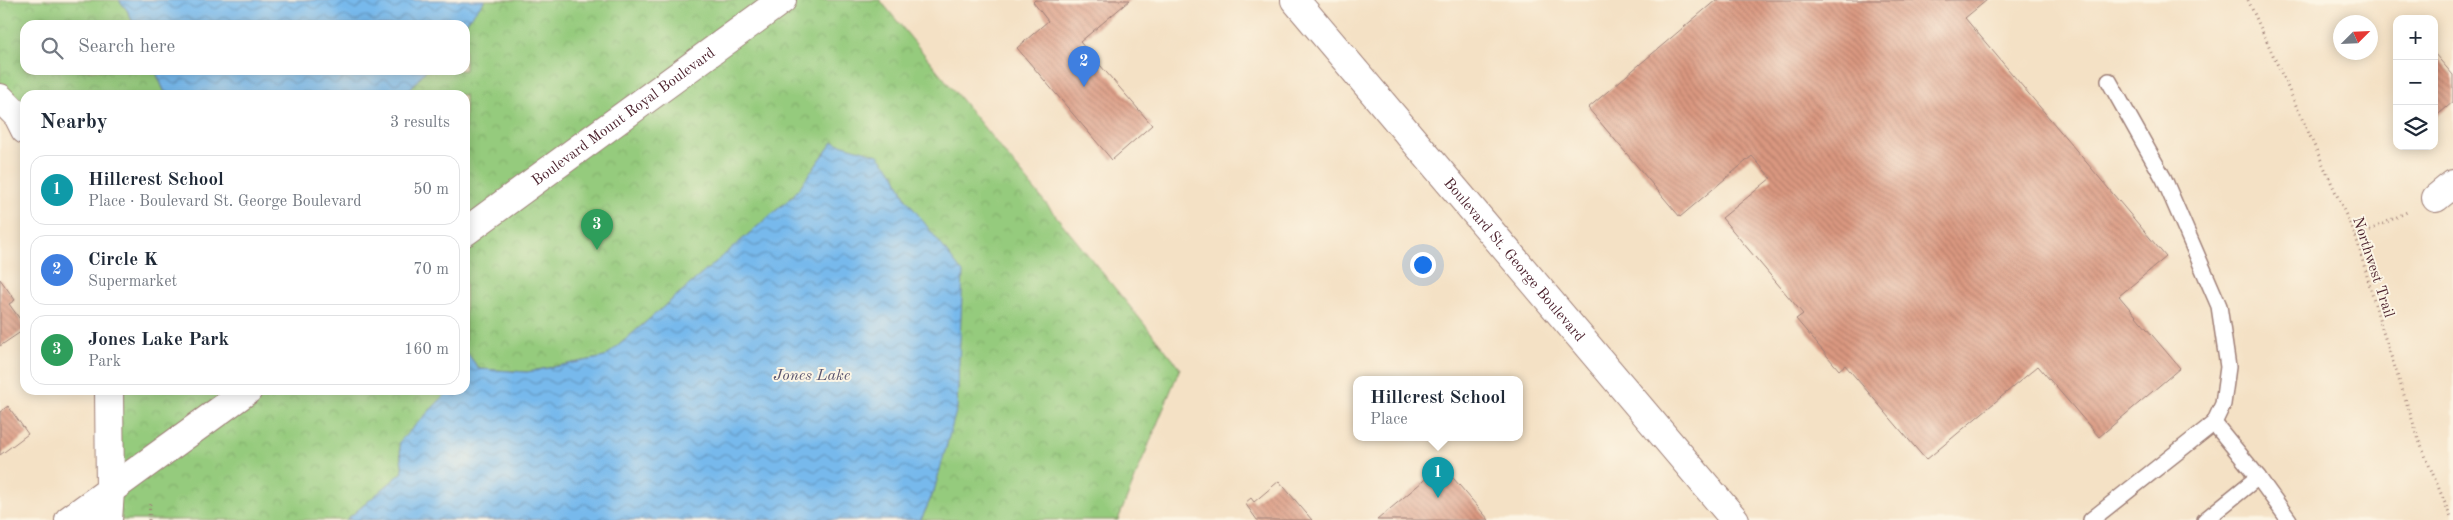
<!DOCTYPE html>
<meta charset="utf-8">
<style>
:root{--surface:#fff;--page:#f2f2f3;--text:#1f2937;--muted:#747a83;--line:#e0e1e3;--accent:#0f766e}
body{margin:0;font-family:"Old Standard TT",serif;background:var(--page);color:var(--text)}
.controls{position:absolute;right:15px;top:15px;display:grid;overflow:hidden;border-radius:10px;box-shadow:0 2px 12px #0003}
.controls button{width:45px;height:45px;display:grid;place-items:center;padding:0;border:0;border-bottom:1px solid var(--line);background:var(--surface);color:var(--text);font:25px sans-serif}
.compass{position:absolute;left:2333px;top:15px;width:45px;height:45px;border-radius:50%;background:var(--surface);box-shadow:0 2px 12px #0003;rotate:66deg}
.you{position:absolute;left:1422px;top:264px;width:18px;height:18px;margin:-12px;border:4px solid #fff;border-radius:50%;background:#1a73e8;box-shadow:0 0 0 8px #1a73e833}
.badge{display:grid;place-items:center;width:32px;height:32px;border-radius:50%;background:var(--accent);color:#fff;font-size:16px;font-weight:700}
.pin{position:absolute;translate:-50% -41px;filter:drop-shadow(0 1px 2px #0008)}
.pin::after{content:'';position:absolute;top:26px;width:18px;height:15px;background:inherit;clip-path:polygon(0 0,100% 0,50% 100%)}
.popup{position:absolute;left:1353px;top:376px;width:170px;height:65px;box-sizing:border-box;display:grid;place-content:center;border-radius:10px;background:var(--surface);filter:drop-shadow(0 1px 4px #0005);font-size:16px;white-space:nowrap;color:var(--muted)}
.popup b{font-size:19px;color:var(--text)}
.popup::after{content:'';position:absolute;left:50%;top:100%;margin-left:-10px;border:10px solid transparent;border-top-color:var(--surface)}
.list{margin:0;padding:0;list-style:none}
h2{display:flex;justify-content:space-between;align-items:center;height:65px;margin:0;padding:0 20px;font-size:21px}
h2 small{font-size:16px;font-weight:400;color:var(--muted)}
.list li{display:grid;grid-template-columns:32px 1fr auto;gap:15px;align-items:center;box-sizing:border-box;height:70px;margin:0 10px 10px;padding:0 10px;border:1px solid var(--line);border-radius:15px}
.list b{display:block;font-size:19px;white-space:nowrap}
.list p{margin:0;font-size:16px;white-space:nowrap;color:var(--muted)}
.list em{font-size:16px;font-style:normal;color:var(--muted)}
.icon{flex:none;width:28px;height:28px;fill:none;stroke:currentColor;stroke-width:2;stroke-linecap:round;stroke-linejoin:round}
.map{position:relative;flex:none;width:2453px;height:520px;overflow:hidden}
.search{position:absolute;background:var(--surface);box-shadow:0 2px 12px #0003;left:20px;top:20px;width:450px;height:55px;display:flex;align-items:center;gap:12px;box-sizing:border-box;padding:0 18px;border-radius:15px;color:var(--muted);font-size:19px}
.panel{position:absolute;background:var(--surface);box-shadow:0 2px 12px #0003;left:20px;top:90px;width:450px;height:305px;border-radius:15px}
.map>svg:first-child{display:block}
.park{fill:url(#park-crowns);stroke:#707554}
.water{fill:url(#water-waves);stroke:#606c8c}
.building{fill:url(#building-back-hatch)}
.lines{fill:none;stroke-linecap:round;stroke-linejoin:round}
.service-casing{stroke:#9f8078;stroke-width:18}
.minor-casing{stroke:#9f8078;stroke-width:30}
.secondary-casing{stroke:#9f8078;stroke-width:30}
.path{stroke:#9f8078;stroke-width:3;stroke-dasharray:1 4;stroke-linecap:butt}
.service{stroke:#fff;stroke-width:15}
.minor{stroke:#fff;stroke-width:28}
.secondary{stroke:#fff;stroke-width:28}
.labels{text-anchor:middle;stroke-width:4;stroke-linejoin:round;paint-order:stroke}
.street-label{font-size:15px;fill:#4a1f2b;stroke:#fcf5e5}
.water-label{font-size:16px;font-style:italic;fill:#5a556f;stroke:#fcf5e5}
</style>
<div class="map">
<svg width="2453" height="520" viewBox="0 0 2453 520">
<defs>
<pattern id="park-crowns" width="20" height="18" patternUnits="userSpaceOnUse" patternTransform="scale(1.25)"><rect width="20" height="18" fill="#95cb7d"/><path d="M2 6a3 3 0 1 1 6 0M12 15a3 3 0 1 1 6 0" fill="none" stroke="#82ae6c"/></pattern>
<pattern id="water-waves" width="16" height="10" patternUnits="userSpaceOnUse" patternTransform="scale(1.25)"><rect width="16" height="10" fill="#77b9ec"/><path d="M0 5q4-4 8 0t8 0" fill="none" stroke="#6496bf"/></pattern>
<pattern id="building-back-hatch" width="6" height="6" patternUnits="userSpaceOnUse" patternTransform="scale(1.25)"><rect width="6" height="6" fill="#da9880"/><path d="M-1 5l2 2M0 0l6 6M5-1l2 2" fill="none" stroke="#b37b69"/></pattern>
</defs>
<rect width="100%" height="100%" fill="#fcf5e5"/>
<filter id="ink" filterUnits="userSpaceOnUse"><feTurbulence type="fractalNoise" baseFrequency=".02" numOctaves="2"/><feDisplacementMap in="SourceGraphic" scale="10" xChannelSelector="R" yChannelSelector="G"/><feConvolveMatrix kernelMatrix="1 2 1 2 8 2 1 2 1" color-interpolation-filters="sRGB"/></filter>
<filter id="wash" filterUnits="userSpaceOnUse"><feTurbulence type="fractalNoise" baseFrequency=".0096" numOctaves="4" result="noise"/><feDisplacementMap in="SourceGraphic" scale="20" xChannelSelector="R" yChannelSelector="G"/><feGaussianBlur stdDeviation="1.12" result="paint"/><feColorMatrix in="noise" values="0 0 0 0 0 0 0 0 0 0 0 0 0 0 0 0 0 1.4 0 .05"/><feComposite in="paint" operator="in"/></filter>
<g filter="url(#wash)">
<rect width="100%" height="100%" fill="#f4e1c5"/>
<!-- park -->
<g class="park">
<path d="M0,0h119l8,10 7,15h-109v45h130l11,25h-141v35l-25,-32z"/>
<path d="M485,0h395l300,368 -62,152h-197l13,-29 -28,-292 -12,-26 -61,-31 -40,54 -188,161 -78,15 -48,-3 -14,-19v-255h-60l21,-25h39l-1,-45z"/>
<path d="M109,390h341l-51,52 4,30 -57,48h-238z"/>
</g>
<!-- water -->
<g class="water">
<path d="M119,0h366l-21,25h-330l-7,-15z"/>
<path d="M155,70h271l-21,25h-239z"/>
<path d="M833,142l45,13 16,18 12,26 57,74 -6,135 -23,83 -13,29h-575l57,-48 -4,-30 51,-52h15v-40l14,19 48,3 78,-15 188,-161z"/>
</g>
<g id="blocks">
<!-- building -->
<g class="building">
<path d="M1035,0h95l-50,42 72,83 -40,35 -95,-112 31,-27 -15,-19z"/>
<path d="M1716,0h271l-22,18 201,239 -47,39 61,72 -81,69 -61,-71 -112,94 -81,-95 -6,5 -43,-51 7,-5 -81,-96 49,-40 -19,-22 -72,61 -92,-109z"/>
<path d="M2434,53l19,22v27l-19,16z"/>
<path d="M0,279l15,21 -6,4 16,22v3l-25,17z"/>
<path d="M8,406l20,28 -28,21v-43z"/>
<path d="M1442,465l47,55h-112z"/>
<path d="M1279,481l33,39h-55l-12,-17 6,-5 3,4z"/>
</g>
</g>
</g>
<g filter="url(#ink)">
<use href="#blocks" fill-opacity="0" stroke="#9f8078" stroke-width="1"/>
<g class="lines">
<defs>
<g id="service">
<path d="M2109,81l55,98 55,127 9,61 -5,37 -9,19"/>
<path d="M2091,520l123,-97 44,54"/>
<path d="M2205,520l53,-43 31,43"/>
</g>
<g id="minor">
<path d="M0,98l18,18 7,14"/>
<path d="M2436,198l17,-14"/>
<path id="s1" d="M465,232l317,-232"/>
<path d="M69,520l179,-130"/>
<path d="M108,520l2,-29 -1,-101"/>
</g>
<g id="secondary">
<path id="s2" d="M1295,0l440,520"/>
</g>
</defs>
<!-- service casing -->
<use href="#service" class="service-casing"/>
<!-- minor casing -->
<use href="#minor" class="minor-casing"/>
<!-- secondary casing -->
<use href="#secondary" class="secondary-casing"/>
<!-- path -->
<g class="path">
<path d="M2248,0l108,237 26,92 38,114 32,77"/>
<path d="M2356,237l53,-26"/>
<path d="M149,520l1,-19"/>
</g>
<!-- service -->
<use href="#service" class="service"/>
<!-- minor -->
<use href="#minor" class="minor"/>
<!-- secondary -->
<use href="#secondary" class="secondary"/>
</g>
</g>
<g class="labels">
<!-- street labels -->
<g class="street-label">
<text dy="5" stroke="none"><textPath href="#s1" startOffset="196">Boulevard Mount Royal Boulevard</textPath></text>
<text dy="5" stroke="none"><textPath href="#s2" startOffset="340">Boulevard St. George Boulevard</textPath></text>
<text transform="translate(2374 267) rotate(72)" y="5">Northwest Trail</text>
</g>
<!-- water labels -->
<g class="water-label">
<text x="812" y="380">Jones Lake</text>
</g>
</g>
</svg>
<div class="controls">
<button>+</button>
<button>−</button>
<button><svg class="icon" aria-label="layers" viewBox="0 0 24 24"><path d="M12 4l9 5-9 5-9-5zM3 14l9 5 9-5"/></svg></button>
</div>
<svg class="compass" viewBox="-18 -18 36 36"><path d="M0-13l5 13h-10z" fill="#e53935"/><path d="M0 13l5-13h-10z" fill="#747a83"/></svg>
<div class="you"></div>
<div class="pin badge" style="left:1438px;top:498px;background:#0f9aa8">1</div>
<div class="popup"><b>Hillcrest School</b>Place</div>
<div class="pin badge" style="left:1084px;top:87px;background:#3f7fe0">2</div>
<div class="pin badge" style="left:597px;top:250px;background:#2e9e5b">3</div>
<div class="search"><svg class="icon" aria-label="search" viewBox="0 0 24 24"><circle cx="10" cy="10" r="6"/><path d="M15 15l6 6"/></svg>Search here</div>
<section class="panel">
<h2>Nearby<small>3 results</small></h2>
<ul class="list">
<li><span class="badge" style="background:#0f9aa8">1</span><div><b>Hillcrest School</b><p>Place · Boulevard St. George Boulevard</p></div><em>50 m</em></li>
<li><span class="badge" style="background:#3f7fe0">2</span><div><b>Circle K</b><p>Supermarket</p></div><em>70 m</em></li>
<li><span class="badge" style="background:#2e9e5b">3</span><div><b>Jones Lake Park</b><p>Park</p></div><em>160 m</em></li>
</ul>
</section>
</div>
